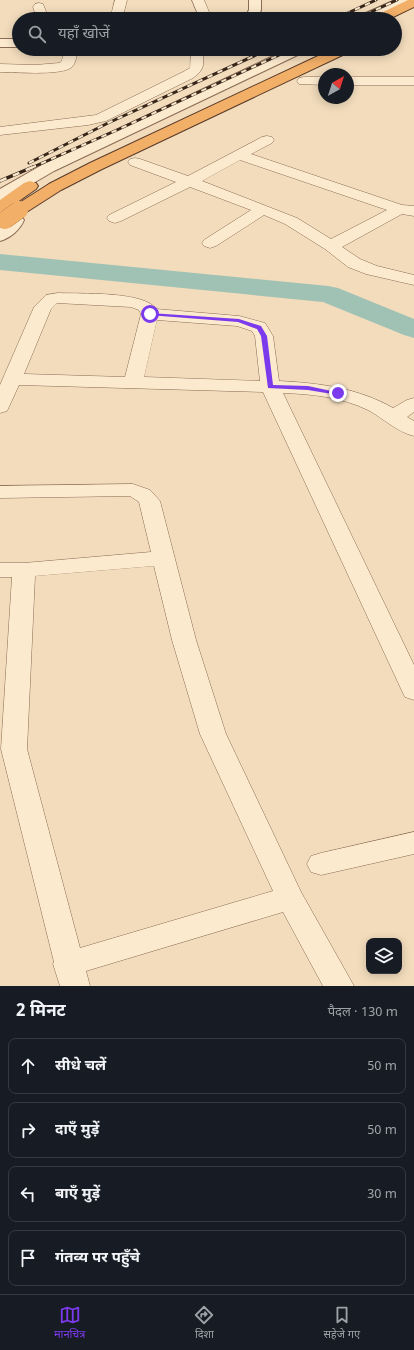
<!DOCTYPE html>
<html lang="hi">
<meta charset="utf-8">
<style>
:root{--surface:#171b24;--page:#242831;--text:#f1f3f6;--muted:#9ea1a6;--line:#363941;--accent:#7c3aed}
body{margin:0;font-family:Georgia,"Noto Sans Devanagari",serif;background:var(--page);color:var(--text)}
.controls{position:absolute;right:12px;bottom:12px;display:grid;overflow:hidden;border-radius:8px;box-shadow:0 2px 10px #0003}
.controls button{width:36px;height:36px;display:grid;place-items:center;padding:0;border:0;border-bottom:1px solid var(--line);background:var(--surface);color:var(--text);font:20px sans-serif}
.compass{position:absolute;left:318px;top:68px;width:36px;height:36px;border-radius:50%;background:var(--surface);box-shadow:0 2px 10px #0003;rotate:39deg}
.stop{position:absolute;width:12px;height:12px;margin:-9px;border:3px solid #7c3aed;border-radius:50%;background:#fff}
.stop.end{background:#7c3aed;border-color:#fff;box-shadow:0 1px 4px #0008}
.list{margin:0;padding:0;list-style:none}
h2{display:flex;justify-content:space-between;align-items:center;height:52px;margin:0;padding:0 16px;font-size:17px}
h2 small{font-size:13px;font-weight:400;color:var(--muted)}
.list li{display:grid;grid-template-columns:26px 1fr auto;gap:12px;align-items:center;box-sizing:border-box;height:56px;margin:0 8px 8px;padding:0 8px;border:1px solid var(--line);border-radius:8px}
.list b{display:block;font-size:15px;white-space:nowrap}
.list em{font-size:13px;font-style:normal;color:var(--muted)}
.icon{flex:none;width:22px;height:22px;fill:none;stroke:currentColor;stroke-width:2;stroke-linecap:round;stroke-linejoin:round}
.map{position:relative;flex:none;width:414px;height:986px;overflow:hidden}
.search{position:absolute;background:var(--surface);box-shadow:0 2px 10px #0003;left:12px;right:12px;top:12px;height:44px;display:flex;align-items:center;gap:10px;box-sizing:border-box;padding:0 14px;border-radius:22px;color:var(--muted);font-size:15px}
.sheet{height:308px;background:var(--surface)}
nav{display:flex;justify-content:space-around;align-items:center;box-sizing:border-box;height:56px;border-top:1px solid var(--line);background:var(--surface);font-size:11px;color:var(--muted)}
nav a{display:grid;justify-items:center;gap:2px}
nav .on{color:var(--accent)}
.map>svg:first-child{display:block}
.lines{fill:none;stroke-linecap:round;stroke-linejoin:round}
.river{fill:#a0c2b5;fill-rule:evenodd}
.minor-casing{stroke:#8b6b54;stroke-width:1}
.tertiary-casing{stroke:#8b6b54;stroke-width:2}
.trunk-casing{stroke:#583a29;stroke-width:2}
.minor{fill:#fceacf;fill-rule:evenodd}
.tertiary{fill:#fceacf;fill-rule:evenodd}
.trunk{fill:#f2af68;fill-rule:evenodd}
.rail-far1-casing{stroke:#38261a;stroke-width:3}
.rail-casing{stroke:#38261a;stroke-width:3.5}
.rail-far1{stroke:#f9e7cc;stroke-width:2;stroke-dasharray:5.5;stroke-linecap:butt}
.rail{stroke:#f9e7cc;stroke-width:2.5;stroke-dasharray:7;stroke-linecap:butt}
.trunk-bridge-casing{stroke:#583a29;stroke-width:18;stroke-linecap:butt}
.trunk-bridge{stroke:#f2af68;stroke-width:18}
.route{fill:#7c3aed}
</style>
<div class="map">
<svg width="414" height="986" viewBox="0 0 414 986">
<rect width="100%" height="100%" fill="#f2dcbc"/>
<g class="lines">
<!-- river -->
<path class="river" d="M0,254l328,32 10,2 76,31v19l-10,-3 -81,-33 -323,-32z"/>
<defs>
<g id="minor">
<path d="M115,0h12l-3,12 -6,7h-12l6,-8z"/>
<path d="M192,0h12l8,19h-12z"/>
<path d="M39,3l4,1 6,15h-12l-4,-12 2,-3z"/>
<path d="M66,49h12c-1,5 -2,14 -6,18 -10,9 -57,5 -72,5v-8l35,1 24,-2 2,-1z"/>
<path d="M191,49h12c0,16 3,19 -10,29l-87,43 -18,4 -88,10v-8l96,-12 87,-43 7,-4z"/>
<path d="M304,77h20v8l-25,-1 -2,-3 2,-3z"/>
<rect x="348" y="77" width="66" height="8"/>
<path d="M267,136l5,1 2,3 -2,3 -21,11 151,51 12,1v10l-12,-2 -60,33 18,12 17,7 37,9v10l-48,-11 -18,-7 -23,-18 -40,-25 -21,-9 -48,31 -6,2 -6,-2 -2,-3 2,-3 47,-30 -61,-23 -69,34 -6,2 -6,-2 -2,-3 2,-3 67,-33 -46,-17 -2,-3 2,-3 5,-1 5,1 48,17 74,-39zM240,160l147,50 -56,29 -34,-21 -95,-37z"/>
<path d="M58,293c21,1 87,-2 98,16l83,7 26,7 8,13 6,45c40,2 79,7 114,27l14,-8 7,-2v14l-7,5 7,4v15c-17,-4 -31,-18 -46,-26 -27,-13 -56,-16 -85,-17l131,272v35l-9,-3 -3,-6 -139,-299 -244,-7 -12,26 -7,2v-28l34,-78 12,-12zM57,303l74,4 8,3 2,4 -16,63 -101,-3 27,-65zM157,320l80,6 15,5 3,5 5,45 -116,-4z"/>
<path d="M133,484l17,6 10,11 36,139 30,94 75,158 53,94h-31l-40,-74 -197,59 4,15h-30l-7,-22 1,-2 -53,-213 11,-172h-12v-14h24l127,-11 -12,-50 -9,-6 -130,2v-12zM154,566l18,74 28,94 73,157 -193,57 -53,-199 8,-173z"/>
<path d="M414,832v22l-93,21 -10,-3 -4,-8 4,-8 10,-3z"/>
</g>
<g id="tertiary">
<path d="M249,0h12v10l-4,9h-13l5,-9z"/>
<path d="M395,0h16l-2,3 -36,16h-16l2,-3z"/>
<rect x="0" y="39" width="19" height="8"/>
<path d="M288,49h18l-2,3 -250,119 -48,28 -6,2v-12l42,-24z"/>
<path d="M0,205l14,4 10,11c-4,10 -14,18 -24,21v-13l7,-7 -7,-5z"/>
</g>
<g id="trunk">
<path d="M408,0h6v7l-25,12h-16l2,-3z"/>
<path d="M333,49h18l-2,3 -247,117 -41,21 -36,23 -6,2 -6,-2 -2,-3 2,-3 36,-23 41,-21z"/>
<path d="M30,181l6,2 2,3 -2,3 -30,21 -6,2v-12l24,-17z"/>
</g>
</defs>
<!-- minor casing -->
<use href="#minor" class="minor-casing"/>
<!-- tertiary casing -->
<use href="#tertiary" class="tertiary-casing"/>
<!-- trunk casing -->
<use href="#trunk" class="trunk-casing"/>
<!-- minor -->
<use href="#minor" class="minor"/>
<!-- tertiary -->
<use href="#tertiary" class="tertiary"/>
<!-- trunk -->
<use href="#trunk" class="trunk"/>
<defs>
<g id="rail-far1">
<path d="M335,19l41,-19"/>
<path d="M356,19l41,-19"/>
<path d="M29,163l79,-40 161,-74"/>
<path d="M31,168l86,-38 175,-81"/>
</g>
<path id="rail" d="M0,181l33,-14"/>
</defs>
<!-- rail-far1 casing -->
<use href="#rail-far1" class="rail-far1-casing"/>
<!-- rail casing -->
<use href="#rail" class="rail-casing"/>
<!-- rail-far1 -->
<use href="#rail-far1" class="rail-far1"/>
<!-- rail -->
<use href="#rail" class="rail"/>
<defs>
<path id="trunk-bridge" d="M5,220l14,-10"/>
</defs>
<!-- trunk-bridge casing -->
<use href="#trunk-bridge" class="trunk-bridge-casing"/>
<!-- trunk-bridge -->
<use href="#trunk-bridge" class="trunk-bridge"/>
</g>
<!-- route -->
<path class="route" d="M150,313l89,6 22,7 6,10 6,49 35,1 33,7 -3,2 -30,-5 -40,-2 -7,-52 -4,-7 -19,-7 -90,-7v-1z"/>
</svg>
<div class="controls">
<button><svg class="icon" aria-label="layers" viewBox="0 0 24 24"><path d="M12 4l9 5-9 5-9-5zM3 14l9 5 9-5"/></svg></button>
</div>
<svg class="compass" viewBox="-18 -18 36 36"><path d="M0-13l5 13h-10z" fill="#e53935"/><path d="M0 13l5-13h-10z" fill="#9ea1a6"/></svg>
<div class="stop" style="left:150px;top:314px"></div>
<div class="stop end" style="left:338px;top:393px"></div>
<div class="search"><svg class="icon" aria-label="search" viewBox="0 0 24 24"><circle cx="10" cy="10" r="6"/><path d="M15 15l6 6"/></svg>यहाँ खोजें</div>
</div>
<section class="sheet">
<h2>2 मिनट<small>पैदल · 130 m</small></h2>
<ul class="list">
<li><svg class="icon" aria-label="ahead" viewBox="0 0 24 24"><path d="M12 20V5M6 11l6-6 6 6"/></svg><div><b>सीधे चलें</b></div><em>50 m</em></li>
<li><svg class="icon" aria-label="right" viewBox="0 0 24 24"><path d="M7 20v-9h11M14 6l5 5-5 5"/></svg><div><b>दाएँ मुड़ें</b></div><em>50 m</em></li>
<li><svg class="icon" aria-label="left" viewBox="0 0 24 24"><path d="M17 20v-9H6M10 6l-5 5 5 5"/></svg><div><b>बाएँ मुड़ें</b></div><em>30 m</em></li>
<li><svg class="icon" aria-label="arrive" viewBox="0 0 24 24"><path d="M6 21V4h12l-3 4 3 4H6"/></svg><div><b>गंतव्य पर पहुँचे</b></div></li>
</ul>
</section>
<nav>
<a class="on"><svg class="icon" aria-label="map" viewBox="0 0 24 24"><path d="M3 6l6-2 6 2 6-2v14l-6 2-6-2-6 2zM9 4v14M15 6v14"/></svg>मानचित्र</a>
<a><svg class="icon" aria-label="directions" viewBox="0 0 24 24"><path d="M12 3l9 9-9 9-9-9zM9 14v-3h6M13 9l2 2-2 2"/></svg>दिशा</a>
<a><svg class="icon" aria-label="saved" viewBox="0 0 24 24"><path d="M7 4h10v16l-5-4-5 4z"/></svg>सहेजे गए</a>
</nav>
